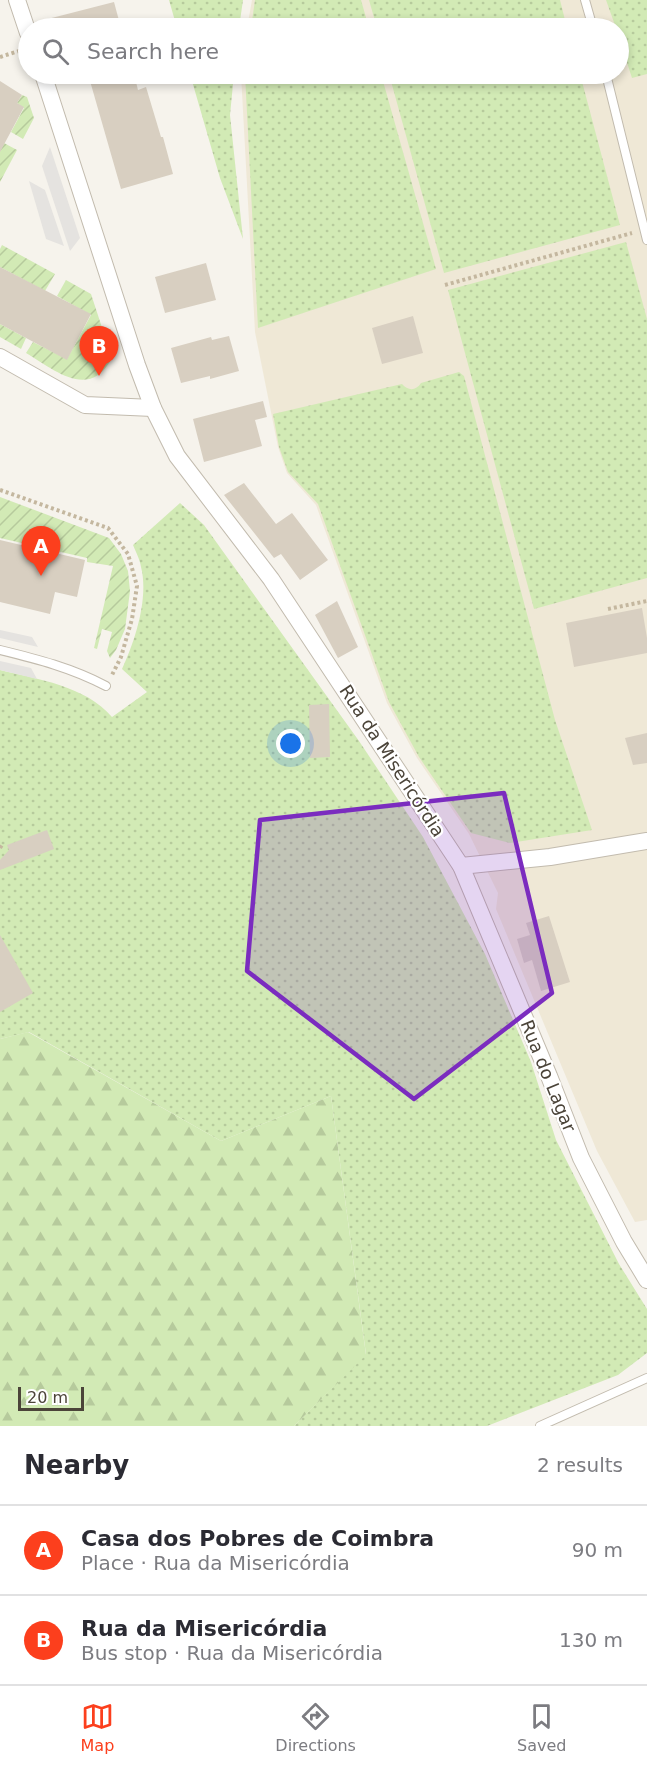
<!DOCTYPE html>
<meta charset="utf-8">
<style>
:root{--surface:#fff;--page:#f2f2f3;--text:#2b2b33;--muted:#7c7c81;--line:#e1e1e2;--accent:#fc3f1d}
body{margin:0;font-family:"DejaVu Sans",sans-serif;background:var(--page);color:var(--text)}
.scale{position:absolute;left:18px;bottom:15px;width:66px;box-sizing:border-box;padding-left:6px;border:3px solid #4b4439;border-top:0;font-size:16px;line-height:21px;white-space:nowrap;color:#4b4439;-webkit-text-stroke:4px #fff;paint-order:stroke}
.you{position:absolute;left:291px;top:744px;width:21px;height:21px;margin:-15px;border:4px solid #fff;border-radius:50%;background:#1a73e8;box-shadow:0 0 0 9px #1a73e833}
.badge{display:grid;place-items:center;width:39px;height:39px;border-radius:50%;background:var(--accent);color:#fff;font-size:20px;font-weight:700}
.pin{position:absolute;translate:-50% -50px;filter:drop-shadow(0 2px 3px #0008)}
.pin::after{content:'';position:absolute;top:32px;width:21px;height:18px;background:inherit;clip-path:polygon(0 0,100% 0,50% 100%)}
.list{margin:0;padding:0;list-style:none}
h2{display:flex;justify-content:space-between;align-items:center;height:78px;margin:0;padding:0 24px;font-size:26px}
h2 small{font-size:20px;font-weight:400;color:var(--muted)}
.list li{display:grid;grid-template-columns:39px 1fr auto;gap:18px;align-items:center;box-sizing:border-box;height:90px;padding:0 24px;border-top:2px solid var(--line)}
.list b{display:block;font-size:22px;white-space:nowrap}
.list p{margin:0;font-size:20px;white-space:nowrap;color:var(--muted)}
.list em{font-size:20px;font-style:normal;color:var(--muted)}
.icon{flex:none;width:33px;height:33px;fill:none;stroke:currentColor;stroke-width:2;stroke-linecap:round;stroke-linejoin:round}
.map{position:relative;flex:none;width:647px;height:1426px;overflow:hidden}
.search{position:absolute;background:var(--surface);box-shadow:0 3px 9px #0003;left:18px;right:18px;top:18px;height:66px;display:flex;align-items:center;gap:15px;box-sizing:border-box;padding:0 21px;border-radius:33px;color:var(--muted);font-size:22px}
.sheet{height:258px;background:var(--surface)}
nav{display:flex;justify-content:space-around;align-items:center;box-sizing:border-box;height:84px;border-top:2px solid var(--line);background:var(--surface);font-size:16px;color:var(--muted)}
nav a{display:grid;justify-items:center;gap:3px}
nav .on{color:var(--accent)}
.map>svg:first-child{display:block}
.education{fill:#efe8d6}
.grass{fill:url(#grass-dots)}
.forest{fill:url(#forest-firs)}
.garden{fill:url(#garden-furrows)}
.parking{fill:#e5e3e0}
.building{fill:#d8cfc1}
.lines{fill:none;stroke-linecap:round;stroke-linejoin:round}
.lane-casing{stroke:#c2bbae;stroke-width:10}
.street-casing{stroke:#c2bbae;stroke-width:18}
.path{stroke:#c4b79f;stroke-width:4;stroke-dasharray:3 3;stroke-linecap:butt}
.lane{stroke:#fff;stroke-width:8}
.street{stroke:#fff;stroke-width:16}
.marked{fill:#7b2cbf;fill-opacity:0.2;stroke:#7b2cbf;stroke-width:4.5;stroke-linejoin:round}
.labels{text-anchor:middle;stroke-width:4.5;stroke-linejoin:round;paint-order:stroke}
.street-label{font-size:18px;fill:#4b4439;stroke:#fff}
</style>
<div class="map">
<svg width="647" height="1426" viewBox="0 0 647 1426">
<defs>
<pattern id="grass-dots" width="8" height="8" patternUnits="userSpaceOnUse" patternTransform="scale(1.5)"><rect width="8" height="8" fill="#d2eab5"/><path d="M2 2h.1M6 6h.1" fill="none" stroke="#b6ca9c" stroke-width="1.8" stroke-linecap="round"/></pattern>
<pattern id="forest-firs" width="22" height="20" patternUnits="userSpaceOnUse" patternTransform="scale(1.5)"><rect width="22" height="20" fill="#d2eab5"/><path d="M5 1l3.5 6h-7zM16 11l3.5 6h-7z" fill="#b6ca9c"/></pattern>
<pattern id="garden-furrows" width="10" height="10" patternUnits="userSpaceOnUse" patternTransform="scale(1.5)"><rect width="10" height="10" fill="#d2eab5"/><path d="M-1 1l2-2M0 10L10 0M9 11l2-2" fill="none" stroke="#b6ca9c"/></pattern>
</defs>
<rect width="100%" height="100%" fill="#f6f3ec"/>
<!-- education -->
<path class="education" d="M252,0h395v1220l-12,2 -38,-71 -101,-242 2,-16 -29,-59 -52,-76 -30,-55 -71,-198 -29,-32 -9,-26 -23,-115 -14,-258h377v-46h-371z"/>
<!-- grass -->
<g class="grass">
<path d="M169,0h74l-4,28h-62z"/>
<path d="M255,0h106l8,28h-118z"/>
<path d="M369,0h191l7,28h-190z"/>
<path d="M606,0h41v74l-15,4 -13,-40 -1,-10h-2z"/>
<path d="M190,74h44l-4,41 13,124 -23,-61z"/>
<path d="M245,74h136l55,195 -178,59z"/>
<path d="M389,74h191l40,151 -176,48z"/>
<path d="M626,242l21,77v259l-113,31 -86,-319z"/>
<path d="M459,372l5,4 91,344 37,110 -82,13 -39,-10 -52,-76 -30,-55 -71,-198 -30,-32 -9,-25 -6,-33 129,-30c6,7 14,7 19,-1z"/>
<path d="M180,503l24,22 155,216 64,96 62,117 46,108 25,78 63,124 28,45v44l-29,22 -131,51h-193l72,-72 -35,-258 -110,45 -192,-109 -29,7v-369c37,9 86,16 112,47l35,-25 -25,-23c13,-28 27,-71 19,-102 -1,-7 -5,-15 -8,-22z"/>
</g>
<!-- forest -->
<path class="forest" d="M28,1032l193,109 110,-45 35,259 -72,71h-294v-387z"/>
<!-- garden -->
<g class="garden">
<path d="M22,95l5,2 7,21 -11,21 -12,-7 13,-24 -7,-5z"/>
<path d="M4,143l13,7 -17,32v-31z"/>
<path d="M2,245l53,29 -10,17 -45,-24v-18z"/>
<path d="M66,280l25,14 21,64c-23,43 -57,12 -86,-5l7,-11 34,17 24,-44 -34,-19z"/>
<path d="M0,324l26,14 -5,11 -21,-12z"/>
<path d="M0,497l109,41 12,16 7,17 2,20 -5,38 -9,21 -6,8 -3,-7 5,-19 -10,-3 -5,20 -3,-1 19,-82 -26,-4v-4l-87,-20z"/>
</g>
<!-- parking -->
<g class="parking">
<path d="M50,147l30,91 -10,13 -28,-85z"/>
<path d="M29,181l16,9 19,56 -18,-7z"/>
<path d="M0,630l32,7 6,10 -38,-9z"/>
<path d="M0,661l31,7 6,11 -37,-9z"/>
</g>
<!-- building -->
<g class="building">
<path d="M114,2l7,26h-83l-2,-6z"/>
<path d="M88,74h46l4,16 8,-3 15,50h2l10,37 -52,15z"/>
<path d="M0,81l22,14 -5,8 7,4 -24,45z"/>
<path d="M206,263l10,37 -51,13 -10,-36z"/>
<path d="M0,267l91,47 -24,46 -67,-36z"/>
<path d="M413,316l10,37 -41,11 -10,-36z"/>
<path d="M229,336l10,35 -29,8v-3l-29,7 -10,-35 40,-11 1,3z"/>
<path d="M263,401l4,16 -12,3 7,26 -58,16 -11,-43z"/>
<path d="M244,483l32,41 16,-11 36,47 -28,20 -19,-26 -7,4 -50,-63z"/>
<path d="M0,540l85,20 -8,37 -22,-5 -5,22 -50,-12z"/>
<path d="M337,601l21,46 -20,11 -23,-43z"/>
<path d="M642,608l5,30v15l-73,14 -8,-44z"/>
<path d="M329,704l1,53 -20,1 -1,-53z"/>
<path d="M647,733v30l-14,2 -8,-27z"/>
<path d="M47,830l7,19 -54,21v-10l9,-10 -2,-5z"/>
<path d="M549,916l21,66 -29,9 -9,-31 -8,3 -7,-24 13,-4 -4,-12z"/>
<path d="M0,935l33,58 -33,19z"/>
</g>
<g class="lines">
<defs>
<g id="lane">
<path d="M585,0l8,28"/>
<path d="M606,74l41,166"/>
<path d="M0,650c37,9 72,18 106,36"/>
<path d="M540,1426l107,-48"/>
</g>
<g id="street">
<path d="M17,0l11,33"/>
<path d="M43,74l94,291 16,43 24,48 94,123 190,287 88,210 32,82 43,84 23,38"/>
<path d="M0,357l85,48 68,3"/>
<path d="M461,866l89,-9 97,-16"/>
</g>
</defs>
<!-- lane casing -->
<use href="#lane" class="lane-casing"/>
<!-- street casing -->
<use href="#street" class="street-casing"/>
<!-- path -->
<g class="path">
<path d="M0,57l22,-7"/>
<path d="M445,285l187,-52"/>
<path d="M0,490l108,38 20,26 9,32 -5,33 -11,38 -9,18"/>
<path d="M608,609l39,-8"/>
<path d="M0,848l2,-3"/>
</g>
<!-- lane -->
<use href="#lane" class="lane"/>
<!-- street -->
<use href="#street" class="street"/>
</g>
<!-- marked area -->
<path class="marked" d="M504,793l48,200 -138,106 -167,-128 13,-151z"/>
<g class="labels">
<!-- street labels -->
<g class="street-label">
<text transform="translate(392 761) rotate(57)" y="6">Rua da Misericórdia</text>
<text transform="translate(548 1076) rotate(68)" y="6">Rua do Lagar</text>
</g>
</g>
</svg>
<div class="scale">20 m</div>
<div class="you"></div>
<div class="pin badge" style="left:41px;top:576px">A</div>
<div class="pin badge" style="left:99px;top:376px">B</div>
<div class="search"><svg class="icon" aria-label="search" viewBox="0 0 24 24"><circle cx="10" cy="10" r="6"/><path d="M15 15l6 6"/></svg>Search here</div>
</div>
<section class="sheet">
<h2>Nearby<small>2 results</small></h2>
<ul class="list">
<li><span class="badge">A</span><div><b>Casa dos Pobres de Coimbra</b><p>Place · Rua da Misericórdia</p></div><em>90 m</em></li>
<li><span class="badge">B</span><div><b>Rua da Misericórdia</b><p>Bus stop · Rua da Misericórdia</p></div><em>130 m</em></li>
</ul>
</section>
<nav>
<a class="on"><svg class="icon" aria-label="map" viewBox="0 0 24 24"><path d="M3 6l6-2 6 2 6-2v14l-6 2-6-2-6 2zM9 4v14M15 6v14"/></svg>Map</a>
<a><svg class="icon" aria-label="directions" viewBox="0 0 24 24"><path d="M12 3l9 9-9 9-9-9zM9 14v-3h6M13 9l2 2-2 2"/></svg>Directions</a>
<a><svg class="icon" aria-label="saved" viewBox="0 0 24 24"><path d="M7 4h10v16l-5-4-5 4z"/></svg>Saved</a>
</nav>
